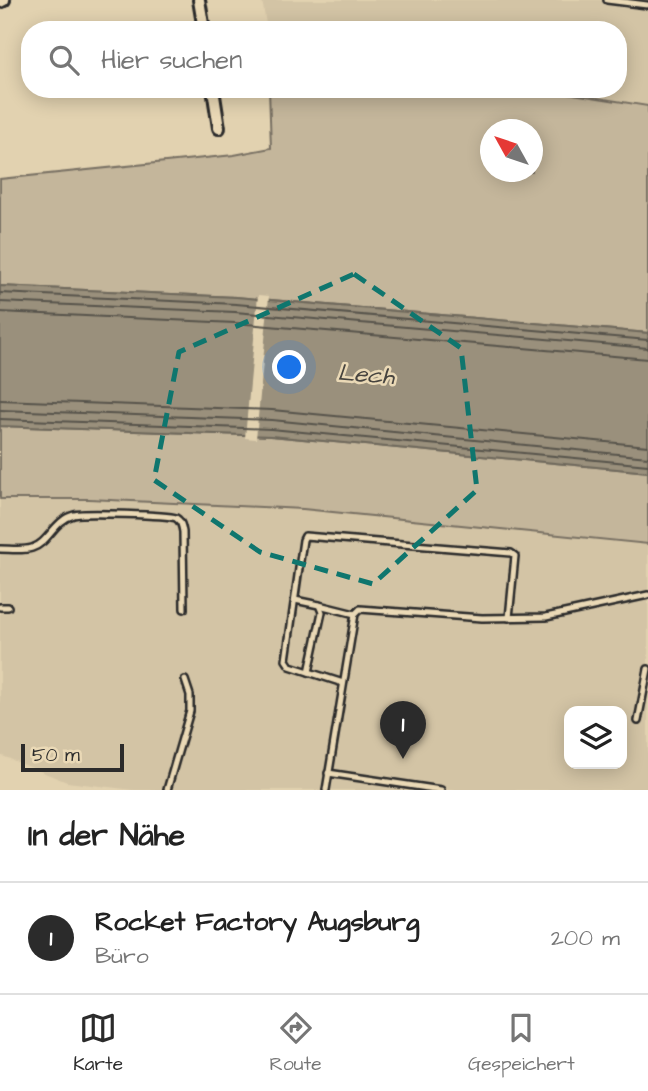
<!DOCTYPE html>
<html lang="de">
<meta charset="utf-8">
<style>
:root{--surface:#fff;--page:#f6f6f6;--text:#222;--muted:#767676;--line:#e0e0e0;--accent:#2b2b2b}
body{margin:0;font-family:"Architects Daughter",sans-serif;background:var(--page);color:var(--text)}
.controls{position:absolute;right:21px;bottom:21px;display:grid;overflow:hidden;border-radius:14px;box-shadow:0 4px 18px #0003}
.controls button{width:63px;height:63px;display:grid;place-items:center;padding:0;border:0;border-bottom:2px solid var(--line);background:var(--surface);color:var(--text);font:35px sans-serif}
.compass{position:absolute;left:480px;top:119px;width:63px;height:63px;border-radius:50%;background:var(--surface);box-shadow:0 4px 18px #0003;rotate:310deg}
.scale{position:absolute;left:21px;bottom:18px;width:103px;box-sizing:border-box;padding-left:7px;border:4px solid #2b2b2b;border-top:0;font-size:19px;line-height:24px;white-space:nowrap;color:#2b2b2b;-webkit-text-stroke:5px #ead9b6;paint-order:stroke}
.you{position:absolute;left:290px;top:368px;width:24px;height:24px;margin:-18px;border:5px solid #fff;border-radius:50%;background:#1a73e8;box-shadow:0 0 0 10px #1a73e833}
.badge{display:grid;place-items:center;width:46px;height:46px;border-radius:50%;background:var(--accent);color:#fff;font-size:23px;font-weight:700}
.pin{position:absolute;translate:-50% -58px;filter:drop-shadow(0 2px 4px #0008)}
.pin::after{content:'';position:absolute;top:37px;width:24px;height:21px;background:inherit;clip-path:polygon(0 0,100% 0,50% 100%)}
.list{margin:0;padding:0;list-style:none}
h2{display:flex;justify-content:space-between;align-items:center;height:91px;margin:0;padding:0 28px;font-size:30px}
h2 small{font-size:23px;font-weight:400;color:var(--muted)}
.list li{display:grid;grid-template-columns:46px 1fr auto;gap:21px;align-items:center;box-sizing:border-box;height:112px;padding:0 28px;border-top:2px solid var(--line)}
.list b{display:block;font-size:26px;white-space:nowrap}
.list p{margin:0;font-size:23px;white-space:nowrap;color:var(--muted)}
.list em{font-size:23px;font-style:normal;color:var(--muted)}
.icon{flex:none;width:38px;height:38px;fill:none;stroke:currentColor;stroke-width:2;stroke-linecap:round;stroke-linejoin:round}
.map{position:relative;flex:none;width:648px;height:790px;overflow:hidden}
.search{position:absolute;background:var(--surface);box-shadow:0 4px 18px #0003;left:21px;right:21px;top:21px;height:77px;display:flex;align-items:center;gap:18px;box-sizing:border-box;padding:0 24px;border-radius:28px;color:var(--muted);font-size:26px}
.sheet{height:203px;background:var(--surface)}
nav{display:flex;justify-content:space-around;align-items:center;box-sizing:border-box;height:98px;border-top:2px solid var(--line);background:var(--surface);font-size:19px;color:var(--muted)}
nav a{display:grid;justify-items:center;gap:4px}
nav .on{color:var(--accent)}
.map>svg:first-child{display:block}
.built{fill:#d3c4a5;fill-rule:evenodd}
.green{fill:#c4b69b;stroke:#787063;stroke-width:2;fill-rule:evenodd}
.water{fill:#9a907b;stroke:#6e685b;stroke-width:2}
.pier{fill:#e2d2b0}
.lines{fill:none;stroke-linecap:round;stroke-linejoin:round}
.shore{stroke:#57534b;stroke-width:2}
.service-casing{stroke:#2b2b2b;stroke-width:10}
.minor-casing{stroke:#2b2b2b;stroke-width:16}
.service{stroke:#ead9b6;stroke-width:5}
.minor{stroke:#ead9b6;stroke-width:10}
.marked{fill:none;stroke:#0f766e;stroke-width:5;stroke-dasharray:14 9;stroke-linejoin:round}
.labels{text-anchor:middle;stroke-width:5;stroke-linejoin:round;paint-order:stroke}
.water-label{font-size:24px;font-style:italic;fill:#47443f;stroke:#ead9b6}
</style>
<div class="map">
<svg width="648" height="790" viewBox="0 0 648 790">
<rect width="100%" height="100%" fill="#e2d2b0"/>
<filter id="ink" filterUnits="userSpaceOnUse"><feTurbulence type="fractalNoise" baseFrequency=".0143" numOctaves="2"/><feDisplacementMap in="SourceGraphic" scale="14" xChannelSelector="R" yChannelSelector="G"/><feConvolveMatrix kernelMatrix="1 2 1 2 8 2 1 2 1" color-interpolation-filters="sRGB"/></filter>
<g filter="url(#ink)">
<!-- built -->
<g class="built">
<path d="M262,0h386v106l-106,-17h76v-59h-351z"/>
<path d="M0,499h89l214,10 345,35v246h-515l-66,-8 -67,-27zM569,711h53v53h-53z"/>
</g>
<!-- green -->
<g class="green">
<path d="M269,89h273l106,17v227l-412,-36 -236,-11v-107l234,-24 37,-7zM490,130h42v42h-42z"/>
<path d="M0,426l271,10 377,36v72l-345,-35 -214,-10h-89z"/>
</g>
<!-- water -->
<path class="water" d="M0,286l236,11 412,36v139l-377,-36 -271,-10z"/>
<!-- pier -->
<path class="pier" d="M258,295l11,1 -13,143 -11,-1z"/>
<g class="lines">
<!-- shore -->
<g class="shore">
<path d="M0,293l236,11 412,36"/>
<path d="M0,302l235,10 413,36"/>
<path d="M0,312l235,11 413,36"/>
<path d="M0,400l272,10 376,36"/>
<path d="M0,410l272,10 376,37"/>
<path d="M0,419l271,10 377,36"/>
</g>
<defs>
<g id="service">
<path d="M607,0l40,5"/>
<path d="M0,549c10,0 22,2 32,-1 17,-5 22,-28 42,-33 9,-3 94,0 102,3 5,3 6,8 7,14l1,77"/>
<path d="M295,600l24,5 3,7 -13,60"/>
<path d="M319,605l36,9"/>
<path d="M0,607h8"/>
<path d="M343,683l-53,-17 -4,-6 17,-120 2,-4 206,17 4,3 -6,62"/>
<path d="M638,721l10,-52"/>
<path d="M328,773l113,17"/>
<path d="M167,790l23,-79v-16l-5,-15"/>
<path d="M326,790l29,-176 5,-5 122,9 64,-1 102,-22"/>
</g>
<g id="minor">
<path d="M199,0l5,30"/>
<path d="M0,2l4,-2"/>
<path d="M213,89l6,39"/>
</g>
</defs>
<!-- service casing -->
<use href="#service" class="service-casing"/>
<!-- minor casing -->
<use href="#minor" class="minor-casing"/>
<!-- service -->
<use href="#service" class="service"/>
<!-- minor -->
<use href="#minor" class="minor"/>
</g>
</g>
<!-- marked area -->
<path class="marked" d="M354,274l107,74 16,142 -104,94 -113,-32 -106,-72 25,-128z"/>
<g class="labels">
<!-- water labels -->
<g class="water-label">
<text transform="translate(366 374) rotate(4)" y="8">Lech</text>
</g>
</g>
</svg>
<div class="controls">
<button><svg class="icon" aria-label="layers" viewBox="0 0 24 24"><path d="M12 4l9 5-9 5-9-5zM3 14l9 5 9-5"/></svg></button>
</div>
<svg class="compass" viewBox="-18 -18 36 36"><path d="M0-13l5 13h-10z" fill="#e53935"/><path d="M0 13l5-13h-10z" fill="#767676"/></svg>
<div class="scale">50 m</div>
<div class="you"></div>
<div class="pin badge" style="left:403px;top:759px">1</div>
<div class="search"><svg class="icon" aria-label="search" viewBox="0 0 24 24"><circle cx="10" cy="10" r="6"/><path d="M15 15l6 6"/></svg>Hier suchen</div>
</div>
<section class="sheet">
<h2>In der Nähe<small></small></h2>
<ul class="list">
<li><span class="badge">1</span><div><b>Rocket Factory Augsburg</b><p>Büro</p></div><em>200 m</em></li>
</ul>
</section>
<nav>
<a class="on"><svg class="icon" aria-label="map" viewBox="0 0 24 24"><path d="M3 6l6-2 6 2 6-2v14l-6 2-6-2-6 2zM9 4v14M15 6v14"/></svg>Karte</a>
<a><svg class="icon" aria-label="directions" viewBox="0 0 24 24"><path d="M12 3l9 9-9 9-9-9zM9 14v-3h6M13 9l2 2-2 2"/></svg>Route</a>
<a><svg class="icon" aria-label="saved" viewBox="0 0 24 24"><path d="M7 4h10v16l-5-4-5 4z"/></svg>Gespeichert</a>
</nav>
